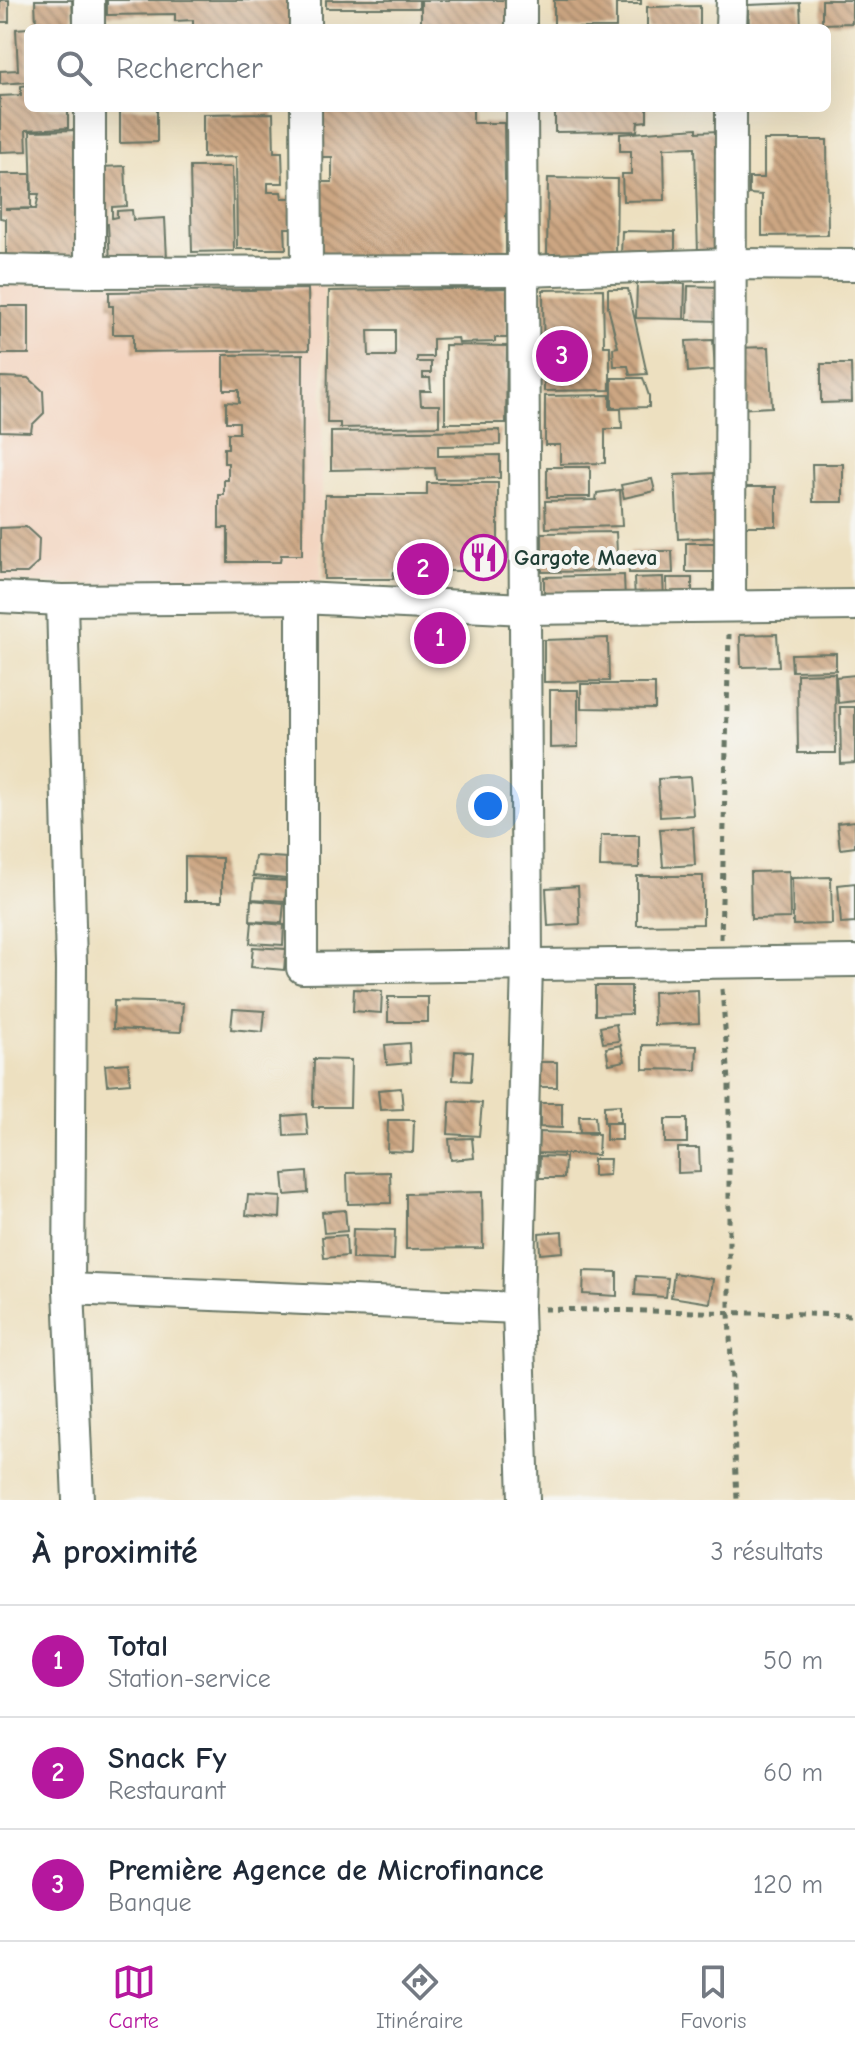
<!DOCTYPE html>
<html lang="fr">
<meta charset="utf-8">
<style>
:root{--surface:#fff;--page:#f2f2f3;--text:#1f2937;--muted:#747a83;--line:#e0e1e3;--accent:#b5179e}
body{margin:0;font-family:"Comic Neue",sans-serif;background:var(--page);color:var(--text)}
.you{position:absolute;left:488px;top:806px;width:28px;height:28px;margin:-20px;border:6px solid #fff;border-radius:50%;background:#1a73e8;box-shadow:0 0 0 12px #1a73e833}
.badge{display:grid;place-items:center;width:52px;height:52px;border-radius:50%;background:var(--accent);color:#fff;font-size:26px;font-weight:700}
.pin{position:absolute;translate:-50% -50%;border:4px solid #fff;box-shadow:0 2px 8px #0006}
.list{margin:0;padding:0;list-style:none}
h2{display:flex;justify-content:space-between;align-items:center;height:104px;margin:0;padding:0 32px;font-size:34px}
h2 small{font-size:26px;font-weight:400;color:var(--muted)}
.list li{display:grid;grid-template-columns:52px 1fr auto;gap:24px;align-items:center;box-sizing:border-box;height:112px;padding:0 32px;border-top:2px solid var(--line)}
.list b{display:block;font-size:30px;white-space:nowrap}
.list p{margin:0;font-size:26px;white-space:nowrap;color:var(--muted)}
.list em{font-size:26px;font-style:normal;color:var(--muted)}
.icon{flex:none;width:44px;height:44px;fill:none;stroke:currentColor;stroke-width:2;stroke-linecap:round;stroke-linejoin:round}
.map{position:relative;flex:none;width:855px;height:1500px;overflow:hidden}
.search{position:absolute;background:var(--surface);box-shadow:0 8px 32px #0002;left:24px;right:24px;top:24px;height:88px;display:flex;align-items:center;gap:20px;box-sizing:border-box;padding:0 28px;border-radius:12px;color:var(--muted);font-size:30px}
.sheet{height:440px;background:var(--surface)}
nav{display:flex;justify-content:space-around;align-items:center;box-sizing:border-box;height:112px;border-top:2px solid var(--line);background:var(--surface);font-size:22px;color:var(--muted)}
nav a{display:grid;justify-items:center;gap:4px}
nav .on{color:var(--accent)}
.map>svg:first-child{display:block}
.built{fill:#f3d4bf}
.building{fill:url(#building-back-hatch);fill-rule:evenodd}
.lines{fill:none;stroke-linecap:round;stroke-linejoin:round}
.minor-casing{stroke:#677665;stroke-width:34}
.path{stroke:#677665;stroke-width:5;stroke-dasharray:6 6;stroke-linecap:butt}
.minor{stroke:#fff;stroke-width:30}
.labels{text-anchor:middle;stroke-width:8;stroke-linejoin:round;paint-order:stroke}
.poi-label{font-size:22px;font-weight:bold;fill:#1f3d34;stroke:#f6f6f2;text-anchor:start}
</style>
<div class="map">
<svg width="855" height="1500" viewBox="0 0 855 1500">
<defs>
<pattern id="building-back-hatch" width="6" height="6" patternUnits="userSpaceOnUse" patternTransform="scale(2)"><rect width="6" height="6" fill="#cca682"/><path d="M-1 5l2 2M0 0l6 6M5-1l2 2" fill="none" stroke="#a5886b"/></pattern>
</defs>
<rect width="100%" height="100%" fill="#f6f6f2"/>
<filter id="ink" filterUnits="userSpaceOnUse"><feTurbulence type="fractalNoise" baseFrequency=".0125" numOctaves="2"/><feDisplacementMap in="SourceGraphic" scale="16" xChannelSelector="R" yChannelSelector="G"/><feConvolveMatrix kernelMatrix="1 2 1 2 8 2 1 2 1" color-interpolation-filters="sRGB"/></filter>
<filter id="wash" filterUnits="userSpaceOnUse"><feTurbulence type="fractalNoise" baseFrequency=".006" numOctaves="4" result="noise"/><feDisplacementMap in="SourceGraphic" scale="32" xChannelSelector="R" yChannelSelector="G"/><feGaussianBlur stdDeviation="1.8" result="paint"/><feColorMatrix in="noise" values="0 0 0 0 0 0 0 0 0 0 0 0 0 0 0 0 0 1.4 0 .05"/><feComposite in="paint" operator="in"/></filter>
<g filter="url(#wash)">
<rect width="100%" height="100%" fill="#ede0c0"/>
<!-- built -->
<path class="built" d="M0,284h324l-3,305 -321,-7z"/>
<g id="blocks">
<!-- building -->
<g class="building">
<rect x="0" y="0" width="9" height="22"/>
<path d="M35,0h37l1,24 -37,1z"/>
<path d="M107,0h188l1,28h-103v-8l-18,1v-7l-68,1z"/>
<rect x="326" y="0" width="93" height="8"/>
<path d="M421,0h93l-1,28h-92z"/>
<path d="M554,0h87v4h-25v24h-62z"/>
<path d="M822,0h30v23l-30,1z"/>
<path d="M800,3l1,25h-52l-1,-23z"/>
<path d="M700,6v22h-53v-21z"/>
<path d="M28,28v54l-28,2v-13l18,-1 -2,-41z"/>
<path d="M28,85v23h40v20l-42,2 1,21 -27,1v-56l21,-1v-9z"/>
<path d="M120,108h37v34l-37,1z"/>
<path d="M318,108h155v15h31l1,57h10l1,34h-10v41l-187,3 -1,-76h14v-25h-13z"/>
<path d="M555,108h92v13l-9,1 -1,9 -82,1z"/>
<path d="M273,113l1,39h8l1,31h-15v9h13l1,6h11l1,30h-9l1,21h-49l-1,-92 -33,1v-44z"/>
<path d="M697,128v4l23,-1 3,121 -25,1 -3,-106 -31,1 1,52 -42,1 -1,-27h9v-23h-11v-17z"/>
<path d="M75,130l4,128h-73v-39l-6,-1v-44h31v34l-26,1h31l3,-15h-7l-2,-63z"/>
<path d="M764,140h63l1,95 -66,1v-41l-13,-1v-16h15z"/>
<path d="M125,166l2,40 -15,1v11l5,-1v-6l15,-1 1,10 32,-2 2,41 -57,3 -2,-38h-5l-3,-57z"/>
<path d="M190,167h42l2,84 -42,1z"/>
<path d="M548,178l69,1 -1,78 -69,-1z"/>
<path d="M622,231l53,1v26l-54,-2z"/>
<path d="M637,282l48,2 -1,35 -48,-1z"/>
<path d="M688,286l31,1 -1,34 -31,-1z"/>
<path d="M507,288v50h-12v4l-36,1 -1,-5 -25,1v18h-16v5h14v11h-8v5h7l1,13h-11l1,14h18v21l-99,2v-5h-13l2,-132zM368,330h27v26h-26z"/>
<path d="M308,289l1,61 -176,2v-18h-20v-28h-4v-14z"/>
<path d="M603,289l1,57h6v44l-66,1 -1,-101z"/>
<path d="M608,289h20l19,85 -17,1 -2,-9h-14l-1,-18 5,-1 -10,-40z"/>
<rect x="0" y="306" width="29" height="48"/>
<path d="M713,340l2,30 -27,2 -2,-31z"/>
<path d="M445,345l62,1 -1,77h-61z"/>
<path d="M769,347l3,60 -36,2 -3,-61z"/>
<path d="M303,354l-1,201h-21l-1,7h-52v-34h-9v-33h5v-15h4v-17h-4v-15h4v-15h11v-11h-13v-20l13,1v-13h-15v-35z"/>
<path d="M821,364h30l1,38 -31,1z"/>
<path d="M0,377l29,1 14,13 1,22 -12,12 -1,7 -31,-1z"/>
<path d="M612,378h31l6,18v11l-37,1z"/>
<path d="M610,395v14h11l1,20h-17v34l-45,1v-19h-15v-49z"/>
<path d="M500,430v15l-62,1v10l62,-1v23l-64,1 -1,-11 -104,2v-38z"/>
<path d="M812,464h31v38h-30z"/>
<rect x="547" y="467" width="43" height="30"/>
<path d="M716,473l3,64 -41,2 -3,-64z"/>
<path d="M652,479l3,12 -31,7 -3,-13z"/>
<path d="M427,483h71v88h-64v6l-22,1v-6h-18l-1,7h-69l1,-84h102z"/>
<path d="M745,487h31v39h-30z"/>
<path d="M620,490l2,36 -76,2 -1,-27 51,-1 1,-7z"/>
<path d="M26,527l13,12 -1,24 -11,10h-27v-45z"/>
<path d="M616,532l1,21h-9v18l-66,1v-39z"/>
<rect x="686" y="543" width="33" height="29"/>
<path d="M629,551h43l1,22h-44z"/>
<path d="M624,575l1,25 -81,3v-26z"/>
<path d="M663,577l1,23 -29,1 -1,-23z"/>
<rect x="667" y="578" width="25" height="22"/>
<path d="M777,634l2,32 -38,1 -1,-32z"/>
<path d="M608,638l1,43 -65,1v-42z"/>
<path d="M836,653v17l-44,1 -1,-17z"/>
<path d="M835,673l1,80h-38l-1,-79z"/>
<path d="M855,675v26l-17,2 -2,-26z"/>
<path d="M581,684h74v25l-74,-1z"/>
<path d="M550,690h28v57l-28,1z"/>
<path d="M840,707h15v56l-14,1z"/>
<path d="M690,777l3,38 -33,2 -2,-38z"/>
<path d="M855,821v26l-15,2 -3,-26z"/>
<path d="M693,827l2,38 -32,2 -3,-38z"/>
<path d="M601,835h38v33l-39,-1z"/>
<path d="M255,856l32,2 -1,21 -33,-3z"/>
<path d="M185,857l37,1v43h-37z"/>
<path d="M789,871l1,47 -39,1 -1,-47z"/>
<path d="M637,876h66v48l-66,1z"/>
<path d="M831,877l1,47 -39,1 -1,-47z"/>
<path d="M254,879l33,2 -2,20 -33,-2z"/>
<path d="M855,883v40l-14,1 -3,-39z"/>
<path d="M578,886l2,38 -32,2 -2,-38z"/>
<path d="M251,900l33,3 -2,20 -32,-2z"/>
<path d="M252,922l32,3 -1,20 -33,-2z"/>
<path d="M253,947l33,2 -2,21 -33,-3z"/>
<path d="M595,986h36v28l-36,1z"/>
<path d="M354,989l28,2 -1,22 -28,-2z"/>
<path d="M698,990l1,33 -45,2 -1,-33z"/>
<rect x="388" y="997" width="40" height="25"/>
<path d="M114,1001l69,2 -2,29 -68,-3z"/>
<path d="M233,1009l32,2 -2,21 -32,-3z"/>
<path d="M616,1024l3,17 -16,2 -3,-16z"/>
<path d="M409,1043l1,20 -23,2 -2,-20z"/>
<path d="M621,1045l4,16 -16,3 -3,-16z"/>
<path d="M643,1045l54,1 -1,24 -53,-1z"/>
<path d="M455,1051l18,1 -2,29 -18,-1z"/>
<path d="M314,1059l37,1 -1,47h-37z"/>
<rect x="535" y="1062" width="22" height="25"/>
<path d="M128,1063l2,20 -23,2 -2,-20z"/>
<path d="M401,1088l2,21 -23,1 -2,-20z"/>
<path d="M450,1101l32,2 -3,33 -31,-2z"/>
<path d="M540,1103h22v25l-22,-1z"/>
<path d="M620,1105v17h-16v-16z"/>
<path d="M306,1114l2,21 -24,1 -1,-20z"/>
<path d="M579,1116h16l1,16h-16z"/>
<rect x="665" y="1119" width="22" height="24"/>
<path d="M388,1120h26l-1,32 -26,-1z"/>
<rect x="606" y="1123" width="16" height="17"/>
<path d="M539,1132l60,2 -1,21 -60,-2z"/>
<path d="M472,1138l2,20 -23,2 -2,-21z"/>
<path d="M678,1148h21l1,24 -22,1z"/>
<path d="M540,1156l25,1 -1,21h-25z"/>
<path d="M593,1159h17l-1,16 -16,1z"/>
<path d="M307,1172l1,21 -23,2 -2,-21z"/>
<path d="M390,1172l1,31 -43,1 -1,-31z"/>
<path d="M482,1192l1,56 -77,1v-55z"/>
<path d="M248,1195l33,2 -1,21 -34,-3z"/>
<path d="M345,1210l2,21 -23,2 -2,-21z"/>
<path d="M353,1229l42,1 -1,30 -42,-1z"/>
<path d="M562,1231l1,21 -23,2 -1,-21z"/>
<path d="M346,1235l1,21 -23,2 -2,-21z"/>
<path d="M584,1271l33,1v24l-34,-2z"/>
<path d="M674,1273l39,6 -3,24 -39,-6z"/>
<path d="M636,1276l32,2 -2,19 -31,-2z"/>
</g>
</g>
</g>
<g filter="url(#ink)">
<use href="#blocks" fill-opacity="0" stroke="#677665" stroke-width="2"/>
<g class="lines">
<defs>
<g id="minor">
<path d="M89,0v28"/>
<path d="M305,0v28"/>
<path d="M521,0v28"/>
<path d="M731,28l1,-28"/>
<path d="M90,108v164"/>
<path d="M306,108l1,162"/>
<path d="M522,108l5,857 -9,343 6,192"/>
<path d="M0,270l90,2 435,-1 204,-7 126,1"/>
<path d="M0,597l62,3 240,-2 222,11 331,-4"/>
<path d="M302,598v370l553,-7"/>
<path d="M62,600l9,365 -2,324 9,211"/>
<path d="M730,606l1,-498"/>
<path d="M69,1289l449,19"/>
</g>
</defs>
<!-- minor casing -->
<use href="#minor" class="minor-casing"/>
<!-- path -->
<g class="path">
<path d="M721,939l8,-305"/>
<path d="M722,989l7,92v232l8,187"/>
<path d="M544,1309l311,6"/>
</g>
<!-- minor -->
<use href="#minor" class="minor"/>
</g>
</g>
<!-- icons -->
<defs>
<symbol id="restaurant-ring" viewBox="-11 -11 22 22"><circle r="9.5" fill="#f6f6f2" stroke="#b5179e" stroke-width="1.5"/><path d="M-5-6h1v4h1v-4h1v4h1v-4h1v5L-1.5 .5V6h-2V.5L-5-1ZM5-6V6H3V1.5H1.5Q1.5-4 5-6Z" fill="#b5179e"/></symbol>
</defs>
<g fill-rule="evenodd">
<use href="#restaurant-ring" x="458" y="532" width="51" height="51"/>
</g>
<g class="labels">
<!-- poi labels -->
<g class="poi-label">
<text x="514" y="565">Gargote Maeva</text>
</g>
</g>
</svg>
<div class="you"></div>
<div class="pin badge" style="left:440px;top:638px">1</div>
<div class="pin badge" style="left:423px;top:569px">2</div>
<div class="pin badge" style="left:562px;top:356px">3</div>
<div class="search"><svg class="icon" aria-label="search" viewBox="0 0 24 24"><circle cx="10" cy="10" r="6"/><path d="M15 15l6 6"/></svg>Rechercher</div>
</div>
<section class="sheet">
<h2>À proximité<small>3 résultats</small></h2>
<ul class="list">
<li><span class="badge">1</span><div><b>Total</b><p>Station-service</p></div><em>50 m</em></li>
<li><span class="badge">2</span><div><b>Snack Fy</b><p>Restaurant</p></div><em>60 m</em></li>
<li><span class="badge">3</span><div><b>Première Agence de Microfinance</b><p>Banque</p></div><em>120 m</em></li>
</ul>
</section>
<nav>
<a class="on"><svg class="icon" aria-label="map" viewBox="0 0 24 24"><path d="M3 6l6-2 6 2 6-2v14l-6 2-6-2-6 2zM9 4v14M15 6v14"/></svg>Carte</a>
<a><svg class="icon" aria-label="directions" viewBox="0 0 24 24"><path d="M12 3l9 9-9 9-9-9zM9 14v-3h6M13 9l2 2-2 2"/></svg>Itinéraire</a>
<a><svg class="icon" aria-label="saved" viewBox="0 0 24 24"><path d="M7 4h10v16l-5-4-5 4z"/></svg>Favoris</a>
</nav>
